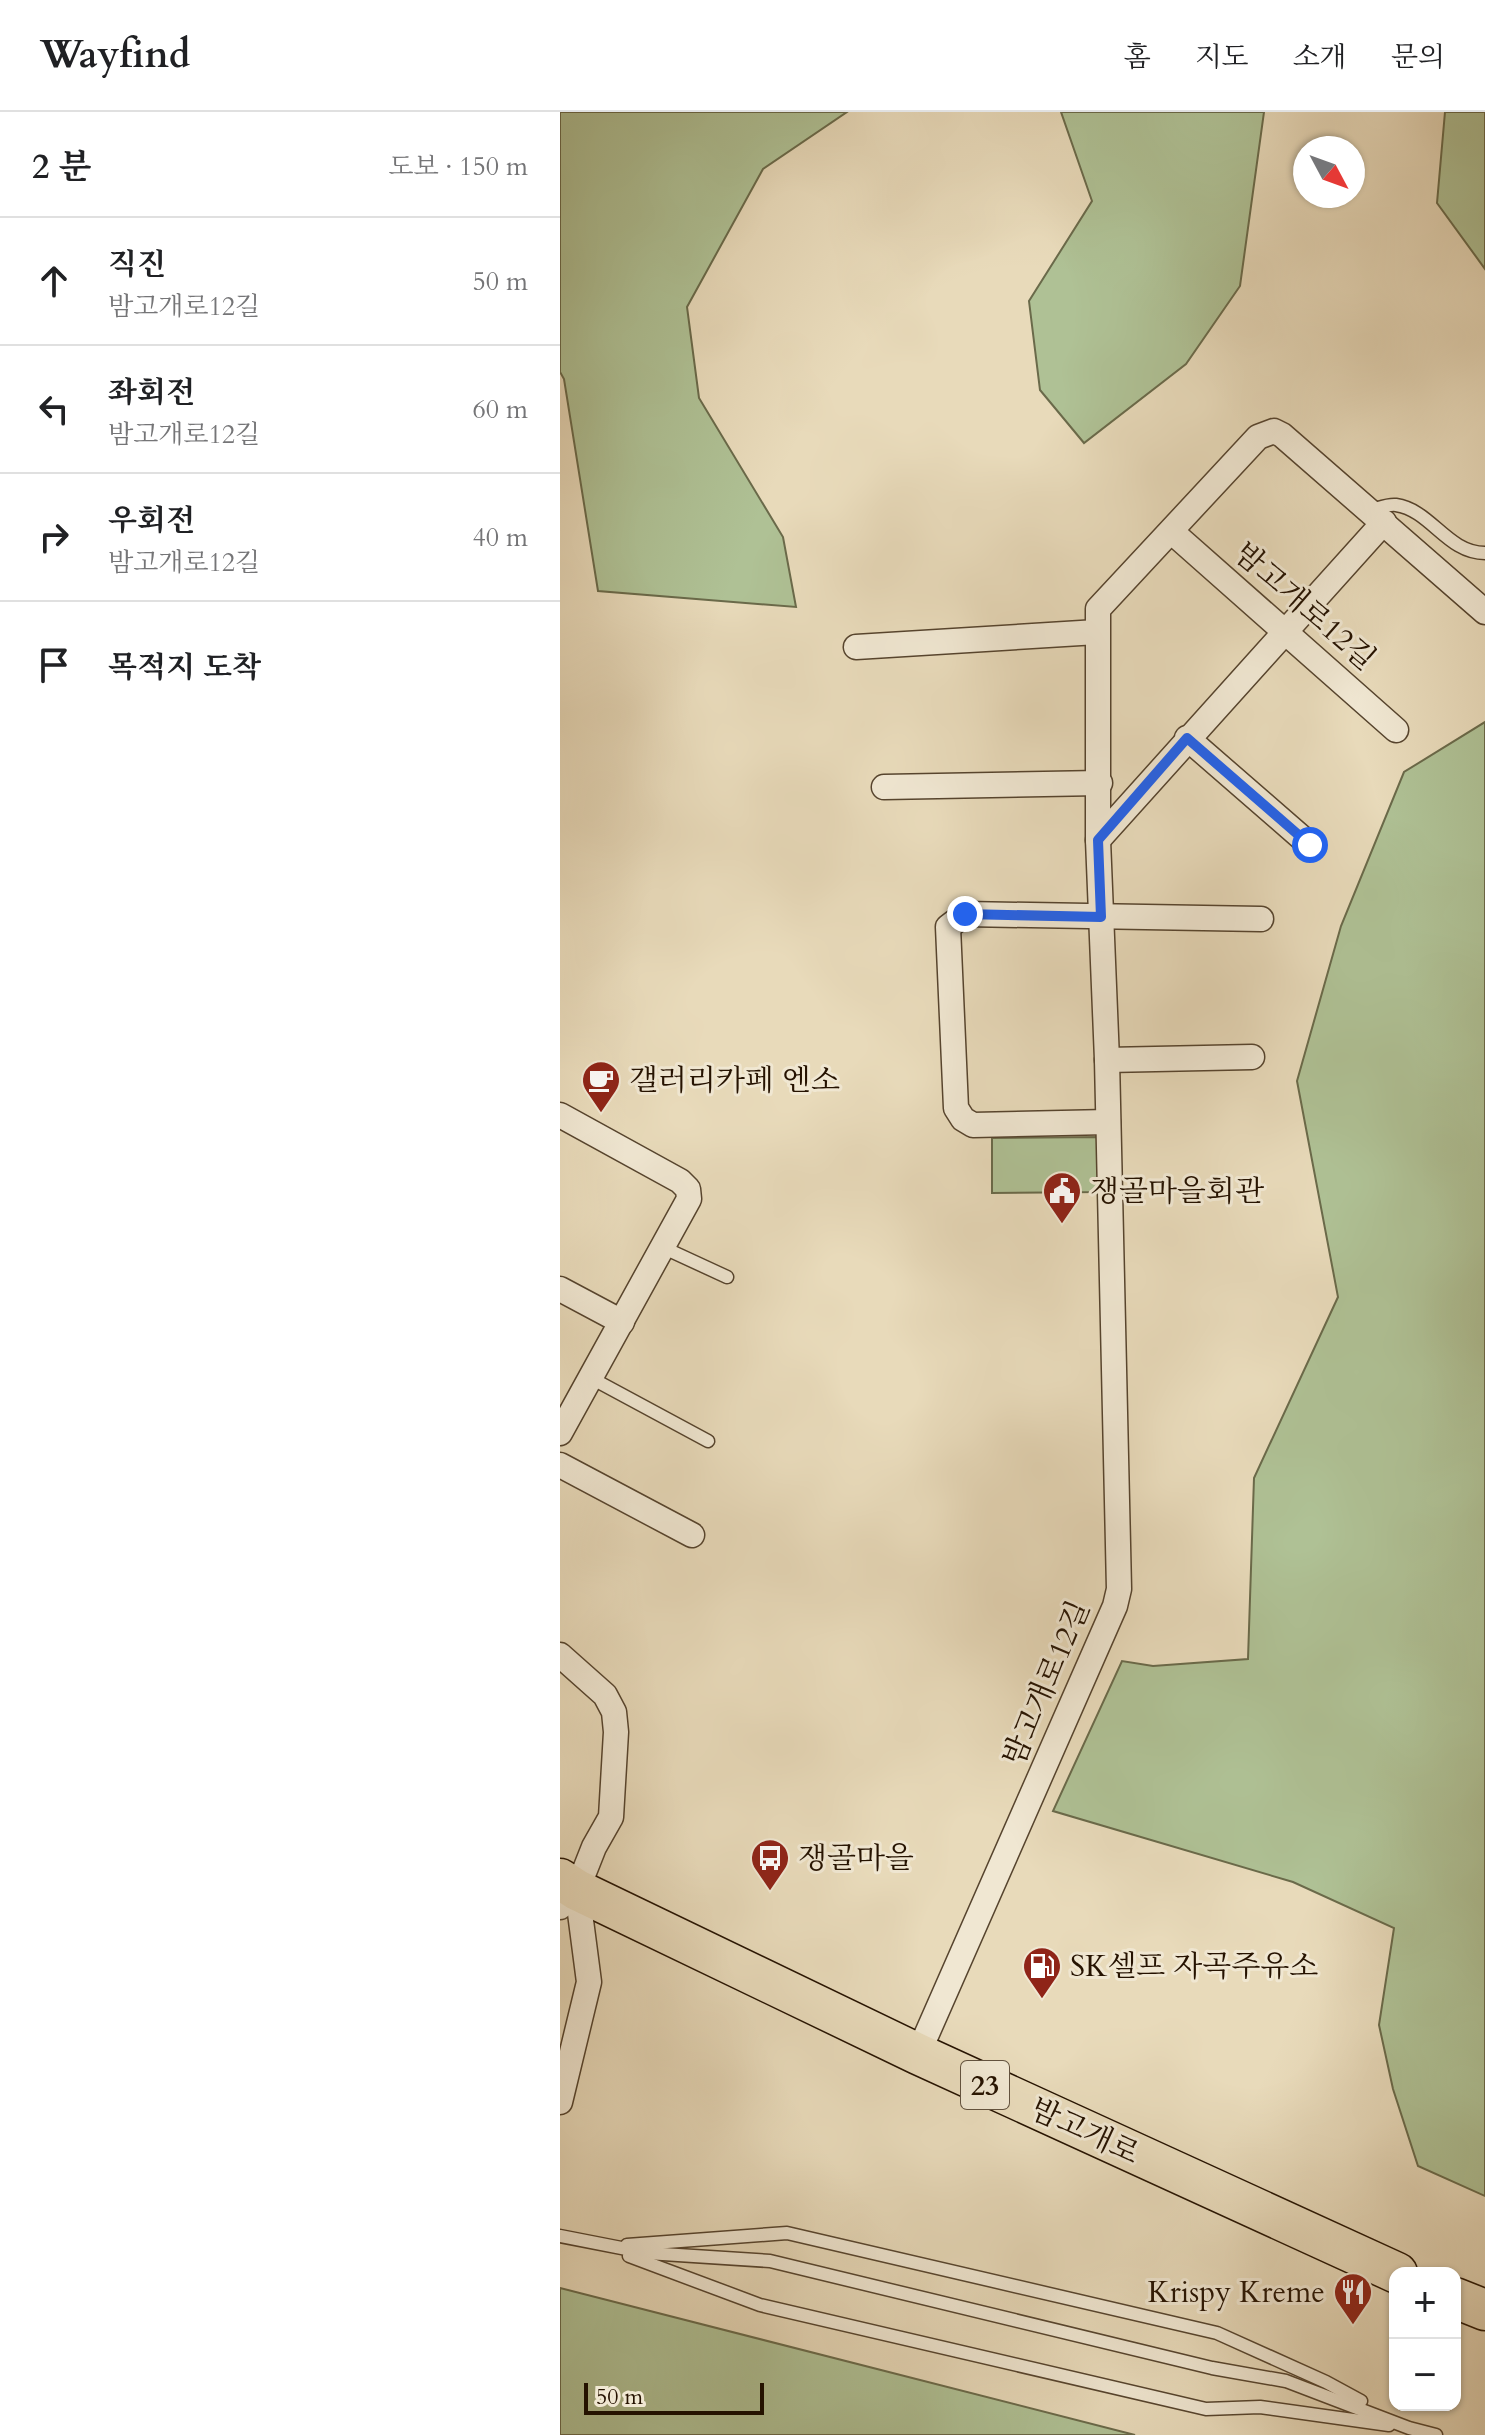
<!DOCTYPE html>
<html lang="ko">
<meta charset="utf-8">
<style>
:root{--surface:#fff;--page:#f2f2f2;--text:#202124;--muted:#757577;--line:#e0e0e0}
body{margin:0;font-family:Cardo,"Noto Serif KR",serif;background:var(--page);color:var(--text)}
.controls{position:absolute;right:24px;bottom:24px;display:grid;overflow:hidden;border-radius:16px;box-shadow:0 2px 6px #0004}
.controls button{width:72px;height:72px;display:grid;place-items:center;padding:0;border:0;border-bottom:2px solid var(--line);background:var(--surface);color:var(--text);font:40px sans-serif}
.compass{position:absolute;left:733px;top:24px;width:72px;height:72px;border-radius:50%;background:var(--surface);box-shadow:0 2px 6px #0004;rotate:131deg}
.scale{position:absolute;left:24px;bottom:20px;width:180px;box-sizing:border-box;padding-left:8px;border:4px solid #251200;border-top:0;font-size:22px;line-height:28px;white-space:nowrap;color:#251200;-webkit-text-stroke:6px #f0e7d2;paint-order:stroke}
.stop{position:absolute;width:24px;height:24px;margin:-18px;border:6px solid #2563eb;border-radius:50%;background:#fff}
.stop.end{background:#2563eb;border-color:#fff;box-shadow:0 2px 8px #0008}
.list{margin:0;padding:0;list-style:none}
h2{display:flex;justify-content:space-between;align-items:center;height:104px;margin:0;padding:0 32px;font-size:34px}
h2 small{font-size:26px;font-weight:400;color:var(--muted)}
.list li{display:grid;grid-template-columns:52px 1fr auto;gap:24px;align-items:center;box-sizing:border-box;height:128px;padding:0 32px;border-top:2px solid var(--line)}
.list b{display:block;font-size:30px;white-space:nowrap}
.list p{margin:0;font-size:26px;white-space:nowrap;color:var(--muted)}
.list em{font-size:26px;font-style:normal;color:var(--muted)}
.icon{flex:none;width:44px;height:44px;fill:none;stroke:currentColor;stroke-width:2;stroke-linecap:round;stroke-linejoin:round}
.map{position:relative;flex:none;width:925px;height:2323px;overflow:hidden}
header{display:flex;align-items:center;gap:48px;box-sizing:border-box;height:112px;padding:0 40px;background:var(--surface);border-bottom:2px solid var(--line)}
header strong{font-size:38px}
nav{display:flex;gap:44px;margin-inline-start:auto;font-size:28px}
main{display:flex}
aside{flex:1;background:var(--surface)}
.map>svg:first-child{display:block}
.green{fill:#afc195;stroke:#6a6a4a;stroke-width:2}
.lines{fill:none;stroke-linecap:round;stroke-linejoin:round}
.service-casing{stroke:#56442e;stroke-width:15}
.minor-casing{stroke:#56442e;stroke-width:27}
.primary-casing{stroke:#251200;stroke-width:43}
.service{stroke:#f0e7d2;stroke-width:12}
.minor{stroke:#f0e7d2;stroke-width:24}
.primary{stroke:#e8daba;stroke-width:40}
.route{stroke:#2563eb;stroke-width:10}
.labels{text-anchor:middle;stroke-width:6;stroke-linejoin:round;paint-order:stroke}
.shield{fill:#f0e7d2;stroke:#62523f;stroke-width:2}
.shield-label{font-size:28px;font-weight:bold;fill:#251200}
.street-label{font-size:30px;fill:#251200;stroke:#f0e7d2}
.poi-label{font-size:30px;fill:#251200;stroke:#f0e7d2;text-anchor:start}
</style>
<header>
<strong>Wayfind</strong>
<nav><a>홈</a><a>지도</a><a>소개</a><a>문의</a></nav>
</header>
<main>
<aside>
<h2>2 분<small>도보 · 150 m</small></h2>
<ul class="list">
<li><svg class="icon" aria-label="ahead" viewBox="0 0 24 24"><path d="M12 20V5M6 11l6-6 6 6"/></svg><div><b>직진</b><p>밤고개로12길</p></div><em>50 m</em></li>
<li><svg class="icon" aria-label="left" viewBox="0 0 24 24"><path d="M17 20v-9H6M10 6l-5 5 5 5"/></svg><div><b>좌회전</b><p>밤고개로12길</p></div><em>60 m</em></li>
<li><svg class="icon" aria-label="right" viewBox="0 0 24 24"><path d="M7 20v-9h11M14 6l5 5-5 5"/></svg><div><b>우회전</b><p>밤고개로12길</p></div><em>40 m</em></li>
<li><svg class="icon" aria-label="arrive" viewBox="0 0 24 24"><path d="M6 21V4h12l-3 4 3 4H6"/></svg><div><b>목적지 도착</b></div></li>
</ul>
</aside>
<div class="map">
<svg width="925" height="2323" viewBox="0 0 925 2323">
<rect width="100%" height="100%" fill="#e8daba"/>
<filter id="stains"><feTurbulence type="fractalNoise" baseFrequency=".0025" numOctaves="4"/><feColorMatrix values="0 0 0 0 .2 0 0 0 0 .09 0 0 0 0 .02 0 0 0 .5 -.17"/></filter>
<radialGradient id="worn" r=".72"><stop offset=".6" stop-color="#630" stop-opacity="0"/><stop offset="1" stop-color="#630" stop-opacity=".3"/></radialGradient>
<!-- green -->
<g class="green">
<path d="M0,0h287l-84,57 -76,138 12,91 84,139 13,70 -198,-16 -34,-212 -4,-7z"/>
<path d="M501,0h203l-24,174 -54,78 -102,79 -44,-53 -11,-89 63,-100z"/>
<path d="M885,0h40v157l-48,-66z"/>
<path d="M925,610v1474l-67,-30 -25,-77 -14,-64 15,-97 -101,-46 -240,-71 69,-150 31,5 95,-7 6,-181 84,-181 -41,-216 44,-155 63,-154z"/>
<path d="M541,1025v55l-109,1v-55z"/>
<path d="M0,2176l575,147h-575z"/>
</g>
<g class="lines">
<defs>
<g id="service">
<path d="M811,398c8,-2 17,-6 25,-5 35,5 51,48 89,48"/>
<path d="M102,1135l65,30"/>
<path d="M31,1266l117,63"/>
<path d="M0,2124l87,17 123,8 442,107 74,13 123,47 27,7"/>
<path d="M67,2133l160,-12 430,100 109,49 35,19"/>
<path d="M69,2144l131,49 446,104 54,-2 129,18"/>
</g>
<g id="minor">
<path d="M612,420l224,198"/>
<path d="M296,535l241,-15"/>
<path d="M627,626l123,107"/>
<path d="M324,675l216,-4"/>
<path d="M538,728l286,-318"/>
<path d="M547,948l145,-3"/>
<path d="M0,1003l120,66 8,8 1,10 -129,234"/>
<path d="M548,1010l-135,3 -10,-6 -7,-11 -8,-181 17,-13 296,5"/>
<path d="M0,1177l62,33"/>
<path d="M0,1353l132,70"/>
<path d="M0,1543l45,40 9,17 2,20 -5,85 -17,30 -17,43 -17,17"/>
<path d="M358,1942l197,-448 4,-17 -12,-529 -9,-220v-231l160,-172 16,-6 8,4 203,177"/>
<path d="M0,1990l29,-120 -12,-92"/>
</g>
<g id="primary">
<path d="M0,1767l17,11 341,164 479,219"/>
<path d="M895,2186l30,12"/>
</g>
</defs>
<!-- service casing -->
<use href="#service" class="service-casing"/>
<!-- minor casing -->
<use href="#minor" class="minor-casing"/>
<!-- primary casing -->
<use href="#primary" class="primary-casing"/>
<!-- service -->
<use href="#service" class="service"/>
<!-- minor -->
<use href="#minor" class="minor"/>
<!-- primary -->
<use href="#primary" class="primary"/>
</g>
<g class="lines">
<!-- route -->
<path class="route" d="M405,802l136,3 -3,-77 89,-102 123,107"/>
</g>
<!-- icons -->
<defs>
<symbol id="cafe-pin" viewBox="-11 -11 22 30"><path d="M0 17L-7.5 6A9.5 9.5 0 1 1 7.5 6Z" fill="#8f2418" stroke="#f0e7d2"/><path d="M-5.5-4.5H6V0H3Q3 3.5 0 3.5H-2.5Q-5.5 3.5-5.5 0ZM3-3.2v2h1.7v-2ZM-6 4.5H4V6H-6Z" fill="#fff"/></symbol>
<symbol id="civic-pin" viewBox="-11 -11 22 30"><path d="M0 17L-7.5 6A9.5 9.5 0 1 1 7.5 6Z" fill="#8f2418" stroke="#f0e7d2"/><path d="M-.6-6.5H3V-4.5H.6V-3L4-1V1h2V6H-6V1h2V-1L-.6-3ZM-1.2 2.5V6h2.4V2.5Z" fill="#fff"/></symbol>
<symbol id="bus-pin" viewBox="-11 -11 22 30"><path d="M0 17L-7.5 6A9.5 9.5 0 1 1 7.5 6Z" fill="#8f2418" stroke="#f0e7d2"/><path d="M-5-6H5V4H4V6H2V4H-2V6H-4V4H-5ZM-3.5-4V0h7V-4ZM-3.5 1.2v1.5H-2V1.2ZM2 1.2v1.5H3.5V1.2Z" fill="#fff"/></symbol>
<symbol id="fuel-pin" viewBox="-11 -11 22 30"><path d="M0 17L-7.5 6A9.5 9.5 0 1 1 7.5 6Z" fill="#8f2418" stroke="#f0e7d2"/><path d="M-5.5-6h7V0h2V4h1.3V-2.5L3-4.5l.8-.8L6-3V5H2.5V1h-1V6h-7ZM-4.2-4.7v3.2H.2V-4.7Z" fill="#fff"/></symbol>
<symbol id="restaurant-pin" viewBox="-11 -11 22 30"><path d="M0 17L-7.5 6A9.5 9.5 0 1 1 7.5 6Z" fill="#8f2418" stroke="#f0e7d2"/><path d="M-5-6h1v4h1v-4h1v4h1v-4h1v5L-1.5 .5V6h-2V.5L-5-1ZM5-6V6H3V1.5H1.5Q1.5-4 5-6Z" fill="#fff"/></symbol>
</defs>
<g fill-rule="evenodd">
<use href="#cafe-pin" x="19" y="946" width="44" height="60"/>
<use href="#civic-pin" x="480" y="1057" width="44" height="60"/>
<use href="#bus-pin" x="188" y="1724" width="44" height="60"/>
<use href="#fuel-pin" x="460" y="1832" width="44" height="60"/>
<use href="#restaurant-pin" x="771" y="2158" width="44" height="60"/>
</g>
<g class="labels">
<!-- shield labels -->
<rect class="shield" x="401" y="1949" width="48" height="48" rx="6"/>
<g class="shield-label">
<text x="425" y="1983">23</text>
</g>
<!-- street labels -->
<g class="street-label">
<text transform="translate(745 494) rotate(41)" y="10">밤고개로12길</text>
<text transform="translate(486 1571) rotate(-67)" y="10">밤고개로12길</text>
<text transform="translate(525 2019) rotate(25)" y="10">밤고개로</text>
</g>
<!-- poi labels -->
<g class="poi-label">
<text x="69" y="978">갤러리카페 엔소</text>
<text x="530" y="1089">쟁골마을회관</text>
<text x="238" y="1756">쟁골마을</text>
<text x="510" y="1864">SK셀프 자곡주유소</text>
<text x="765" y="2190" text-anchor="end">Krispy Kreme</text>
</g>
</g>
<rect width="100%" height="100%" filter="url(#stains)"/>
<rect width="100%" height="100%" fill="url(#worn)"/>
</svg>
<div class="controls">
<button>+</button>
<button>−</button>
</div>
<svg class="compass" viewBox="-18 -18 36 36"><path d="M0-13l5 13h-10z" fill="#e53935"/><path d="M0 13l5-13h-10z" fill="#757577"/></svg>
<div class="scale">50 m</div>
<div class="stop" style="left:750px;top:733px"></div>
<div class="stop end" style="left:405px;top:802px"></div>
</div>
</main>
